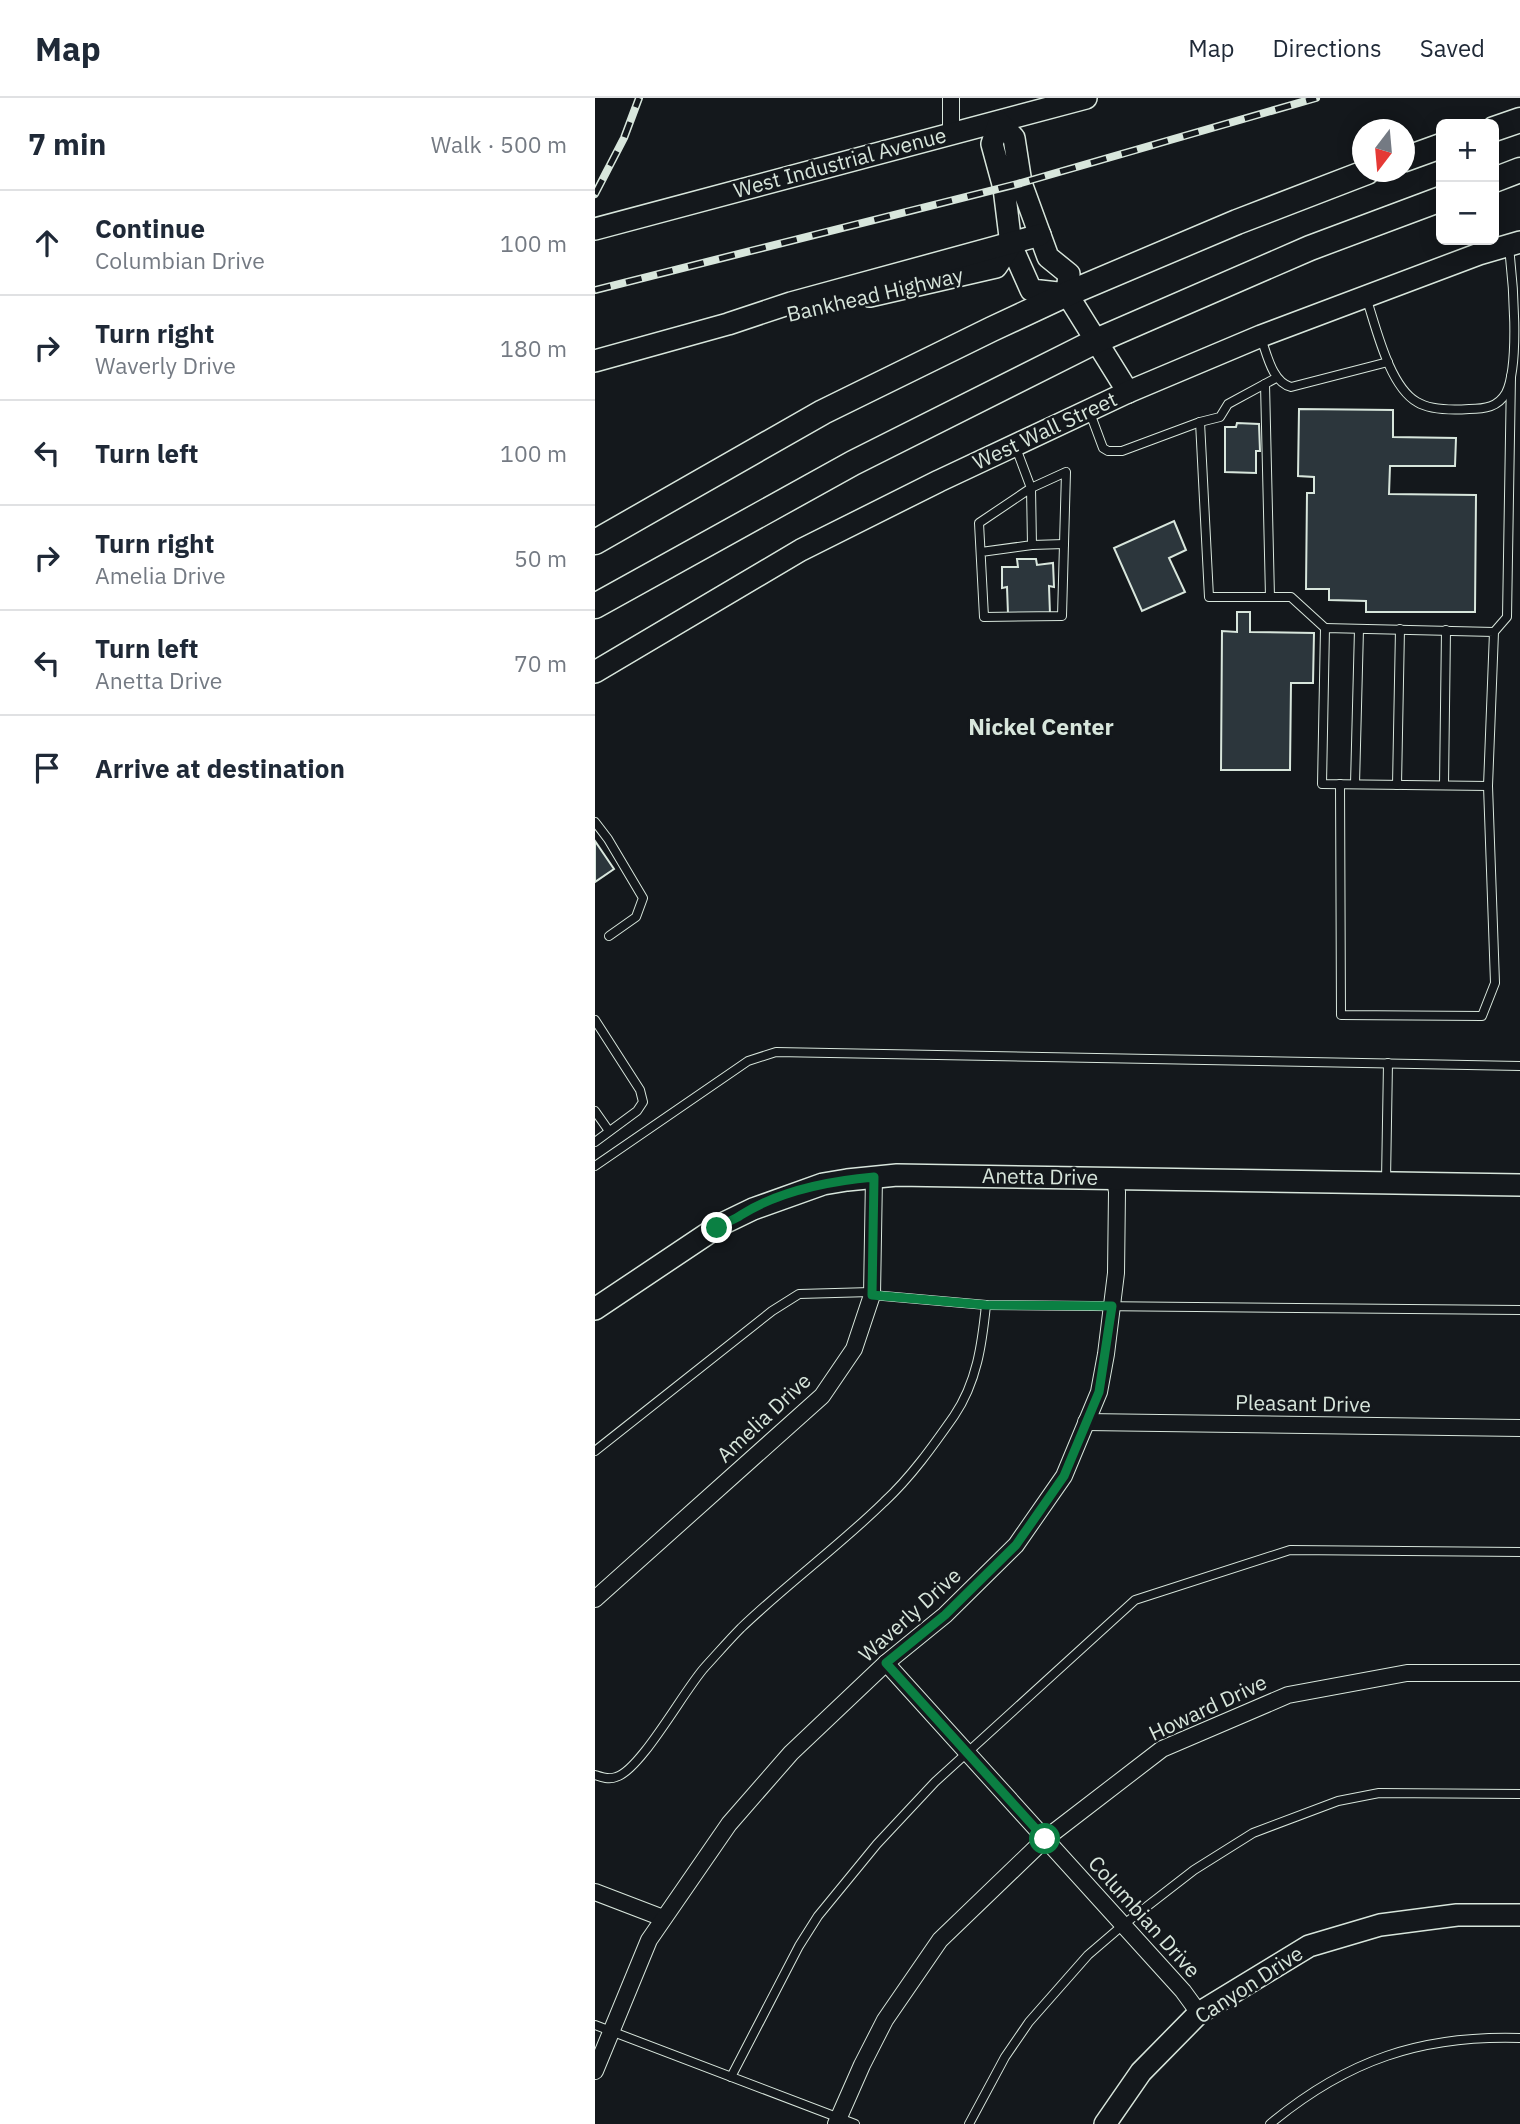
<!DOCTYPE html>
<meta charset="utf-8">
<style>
:root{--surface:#fff;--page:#f2f2f3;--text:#1f2937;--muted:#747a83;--line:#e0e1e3}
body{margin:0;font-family:"IBM Plex Sans",sans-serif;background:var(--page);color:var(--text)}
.controls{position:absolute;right:21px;top:21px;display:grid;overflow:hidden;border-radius:10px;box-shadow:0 4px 18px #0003}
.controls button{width:63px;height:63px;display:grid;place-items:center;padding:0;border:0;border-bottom:2px solid var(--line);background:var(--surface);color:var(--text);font:35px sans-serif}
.compass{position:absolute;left:757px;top:21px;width:63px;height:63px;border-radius:50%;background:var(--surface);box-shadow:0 4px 18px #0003;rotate:196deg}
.stop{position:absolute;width:21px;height:21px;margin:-16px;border:5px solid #0b8043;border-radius:50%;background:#fff}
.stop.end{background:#0b8043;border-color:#fff;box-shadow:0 2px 7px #0008}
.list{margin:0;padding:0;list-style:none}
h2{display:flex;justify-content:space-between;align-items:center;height:91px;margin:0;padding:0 28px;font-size:30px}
h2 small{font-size:23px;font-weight:400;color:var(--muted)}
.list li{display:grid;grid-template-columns:46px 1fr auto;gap:21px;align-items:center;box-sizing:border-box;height:105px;padding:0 28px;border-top:2px solid var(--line)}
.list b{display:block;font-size:26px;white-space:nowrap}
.list p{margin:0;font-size:23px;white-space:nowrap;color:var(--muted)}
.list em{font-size:23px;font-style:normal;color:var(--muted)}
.icon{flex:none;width:38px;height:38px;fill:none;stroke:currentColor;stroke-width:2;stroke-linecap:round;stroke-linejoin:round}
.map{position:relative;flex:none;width:925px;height:2026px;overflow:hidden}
header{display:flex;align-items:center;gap:42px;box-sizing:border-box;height:98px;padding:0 35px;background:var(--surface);border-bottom:2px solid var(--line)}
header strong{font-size:33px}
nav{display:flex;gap:38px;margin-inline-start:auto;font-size:24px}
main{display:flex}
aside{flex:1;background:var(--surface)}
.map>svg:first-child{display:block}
.building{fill:#2c363c;stroke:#d8e6dc;stroke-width:2}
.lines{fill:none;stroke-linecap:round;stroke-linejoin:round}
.lane-casing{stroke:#d8e6dc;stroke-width:10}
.street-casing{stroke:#d8e6dc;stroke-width:18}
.secondary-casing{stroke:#d8e6dc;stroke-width:24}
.primary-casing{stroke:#d8e6dc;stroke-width:27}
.lane{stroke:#14181c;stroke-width:8}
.street{stroke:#14181c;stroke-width:16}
.secondary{stroke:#14181c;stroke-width:21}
.primary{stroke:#14181c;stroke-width:24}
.rail-casing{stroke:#d8e6dc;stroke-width:8}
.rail{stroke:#14181c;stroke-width:5;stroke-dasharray:16;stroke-linecap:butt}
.route{stroke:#0b8043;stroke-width:9}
.labels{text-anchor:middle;stroke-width:5;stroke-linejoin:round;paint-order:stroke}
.street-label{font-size:21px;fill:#d8e6dc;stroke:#14181c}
.neighbourhood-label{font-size:23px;font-weight:bold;fill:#d8e6dc;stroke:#14181c}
</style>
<header>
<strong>Map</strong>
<nav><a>Map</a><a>Directions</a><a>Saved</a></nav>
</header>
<main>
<aside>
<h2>7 min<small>Walk · 500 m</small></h2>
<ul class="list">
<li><svg class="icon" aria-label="ahead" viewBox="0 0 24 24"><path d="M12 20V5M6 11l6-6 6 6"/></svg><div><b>Continue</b><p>Columbian Drive</p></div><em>100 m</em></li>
<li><svg class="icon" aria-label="right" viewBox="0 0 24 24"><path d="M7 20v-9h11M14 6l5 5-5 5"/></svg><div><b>Turn right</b><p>Waverly Drive</p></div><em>180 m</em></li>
<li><svg class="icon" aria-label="left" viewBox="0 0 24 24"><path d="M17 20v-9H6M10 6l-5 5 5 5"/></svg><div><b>Turn left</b></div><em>100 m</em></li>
<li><svg class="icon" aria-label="right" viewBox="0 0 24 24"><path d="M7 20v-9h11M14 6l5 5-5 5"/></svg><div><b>Turn right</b><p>Amelia Drive</p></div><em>50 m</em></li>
<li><svg class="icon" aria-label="left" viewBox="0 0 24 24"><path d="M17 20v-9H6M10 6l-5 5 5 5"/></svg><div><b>Turn left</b><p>Anetta Drive</p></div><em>70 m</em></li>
<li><svg class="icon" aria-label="arrive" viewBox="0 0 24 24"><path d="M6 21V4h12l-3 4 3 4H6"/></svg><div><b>Arrive at destination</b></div></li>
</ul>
</aside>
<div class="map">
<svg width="925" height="2026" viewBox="0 0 925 2026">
<rect width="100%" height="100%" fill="#14181c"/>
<!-- building -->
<g class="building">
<path d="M704,311l94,1v27l63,1 -1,28h-65l-1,28 87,1 -1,117h-109v-11l-37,-1v-11h-23l1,-96h7v-16l-16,-1z"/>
<path d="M642,325l22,1 1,27h-4v22l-31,-1v-45h11z"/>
<path d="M579,423l12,29 -17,8 16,34 -43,19 -28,-63z"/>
<path d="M422,461h19l1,6 16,-2 1,24 -5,-1 1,28h-42l-1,-27 -5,1v-21h16z"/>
<path d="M642,514h13v20l64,1 -1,50h-22l-1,87h-69l1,-139 15,1z"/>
<path d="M0,743l19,28 -19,13z"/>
</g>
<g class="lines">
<defs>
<g id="lane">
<path d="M771,199c10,30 23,89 51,105 13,8 37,8 52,7 16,0 29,-2 37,-16 14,-28 7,-113 3,-145"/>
<path d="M666,240c6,16 11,44 30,49l97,-25"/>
<path d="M670,286l5,213"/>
<path d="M495,315l13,35 5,3h14l78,-29 20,-5 8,-13 48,-26"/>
<path d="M605,324l9,175h82l34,31"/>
<path d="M437,447l32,-1"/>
<path d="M386,454l51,-7 -1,-57 35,-16 -4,144 -78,1 -5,-94 52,-35 -15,-40"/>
<path d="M899,534l-169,-4 -3,156 166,2 6,-154 13,-15 4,-241"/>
<path d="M745,686l1,231 141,1 13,-33 -7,-197"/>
<path d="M760,686l4,-155"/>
<path d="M802,687l3,-156"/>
<path d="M849,687l2,-155"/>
<path d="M0,724l13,17 35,59 -7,19 -27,19"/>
<path d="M0,922l45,70 3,12 -6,9 -42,31"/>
<path d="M0,1013l14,20"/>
<path d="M0,1068l153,-105 28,-9 744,14"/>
<path d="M791,1082l2,-117"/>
<path d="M277,1197l114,10 534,5"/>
<path d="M0,1353l177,-140 27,-17 72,-2"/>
<path d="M0,1677c6,2 14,5 21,2 25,-7 68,-87 89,-110 12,-13 24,-27 36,-39 46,-44 98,-82 143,-126 27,-25 49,-56 70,-86 23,-34 28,-72 32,-111"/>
<path d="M0,1927l260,99"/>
<path d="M136,1979l68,-131 19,-30 59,-72 58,-62 200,-182 155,-50 230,2"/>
<path d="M374,2026l36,-67 24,-35 59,-67 35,-30 71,-55 59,-37 85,-32 41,-8 141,1"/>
<path d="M675,2026c77,-64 151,-89 250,-86"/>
</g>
<g id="street">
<path d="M356,35v-35"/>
<path d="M491,1324l434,6"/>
<path d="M0,1501l227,-203 32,-47 18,-54 2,-118"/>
<path d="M291,1565l297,328 16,22"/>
<path d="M0,1794l68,26"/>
<path d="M0,1973l54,-131 80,-116 62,-71 95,-90 59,-48 71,-70 48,-69 35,-84 7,-38 10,-81 1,-81 -2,-13"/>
<path d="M241,2026l26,-59 23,-45 55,-80 105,-101 117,-90 126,-54 119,-22h113"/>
</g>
<g id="secondary">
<path d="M0,131l491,-131"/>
<path d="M472,196l-36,-4 -20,-45 -7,-57 -12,-44 7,-22 15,16 7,45 27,74 21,17 -2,20 61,98"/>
<path d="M275,198l126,-29 15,-22"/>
<path d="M0,263l133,-37 63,-21 249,-68"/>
<path d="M0,574l206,-122 138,-69 189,-89 133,-56 218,-82 41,-12"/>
<path d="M0,1211l127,-85 31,-15 70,-25 24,-4 50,-5 623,10"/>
<path d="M510,2026l36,-52 58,-59 110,-67 71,-21 77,-10h63"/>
</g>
<g id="primary">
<path d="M899,31l26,-9"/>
<path d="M810,61l36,-13"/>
<path d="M899,82l26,-10"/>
<path d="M0,444l228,-130 169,-83 75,-35 170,-72 130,-50"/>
<path d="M0,508l258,-143 243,-122 214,-93 131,-49"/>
</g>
</defs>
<!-- lane casing -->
<use href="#lane" class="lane-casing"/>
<!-- street casing -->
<use href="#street" class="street-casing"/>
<!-- secondary casing -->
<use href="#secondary" class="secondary-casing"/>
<!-- primary casing -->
<use href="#primary" class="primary-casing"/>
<!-- lane -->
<use href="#lane" class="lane"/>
<!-- street -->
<use href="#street" class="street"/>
<!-- secondary -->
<use href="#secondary" class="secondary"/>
<!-- primary -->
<use href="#primary" class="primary"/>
<defs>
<g id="rail">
<path d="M0,96l29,-56 15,-40"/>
<path d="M0,192l426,-107 295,-85"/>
</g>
</defs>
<!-- rail casing -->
<use href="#rail" class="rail-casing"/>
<!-- rail -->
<use href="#rail" class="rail"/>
</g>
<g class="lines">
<!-- route -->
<path class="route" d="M122,1130c7,-6 16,-7 24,-13 38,-24 88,-34 133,-38l-2,118 114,10 126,1 -13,86 -35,84 -48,69 -71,70 -59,48 159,176"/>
</g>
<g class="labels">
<!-- street labels -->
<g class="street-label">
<text transform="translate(245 65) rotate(-15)" y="7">West Industrial Avenue</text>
<text transform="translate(280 197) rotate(-13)" y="7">Bankhead Highway</text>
<text transform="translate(450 333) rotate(-25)" y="7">West Wall Street</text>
<text transform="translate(445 1079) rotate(1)" y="7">Anetta Drive</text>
<text transform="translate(708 1306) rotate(1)" y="7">Pleasant Drive</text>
<text transform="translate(169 1320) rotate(-43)" y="7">Amelia Drive</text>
<text transform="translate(315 1517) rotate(-42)" y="7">Waverly Drive</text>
<text transform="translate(613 1610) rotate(-25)" y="7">Howard Drive</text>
<text transform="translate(549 1819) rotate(48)" y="7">Columbian Drive</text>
<text transform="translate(654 1887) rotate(-33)" y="7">Canyon Drive</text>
</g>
<!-- neighbourhood labels -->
<g class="neighbourhood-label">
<text x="446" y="637">Nickel Center</text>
</g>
</g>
</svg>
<div class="controls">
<button>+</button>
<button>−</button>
</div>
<svg class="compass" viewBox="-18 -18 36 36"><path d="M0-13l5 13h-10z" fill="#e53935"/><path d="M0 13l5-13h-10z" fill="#747a83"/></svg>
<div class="stop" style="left:450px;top:1741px"></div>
<div class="stop end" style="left:122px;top:1130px"></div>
</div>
</main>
